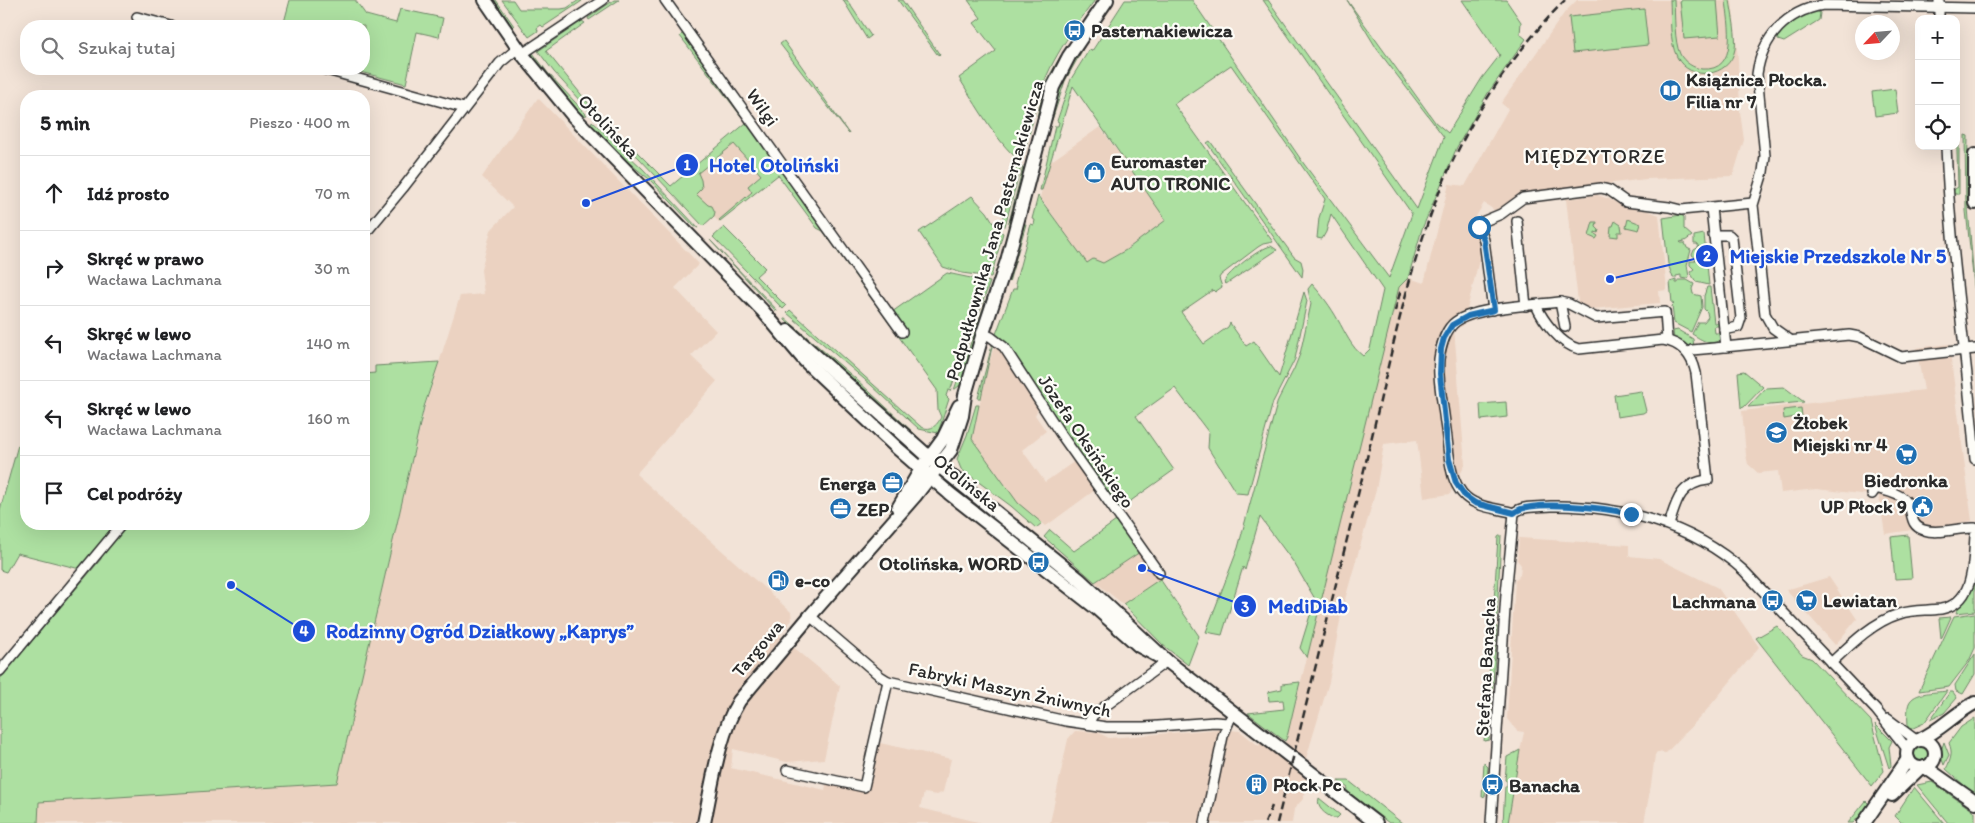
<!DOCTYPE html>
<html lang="pl">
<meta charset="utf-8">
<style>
:root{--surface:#fff;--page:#f2f2f2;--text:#202124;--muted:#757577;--line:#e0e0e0}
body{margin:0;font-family:Itim,sans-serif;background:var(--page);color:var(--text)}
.controls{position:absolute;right:15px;top:15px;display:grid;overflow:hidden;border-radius:10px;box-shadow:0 5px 20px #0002}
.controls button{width:45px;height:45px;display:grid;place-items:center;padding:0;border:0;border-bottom:1px solid var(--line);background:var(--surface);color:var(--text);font:25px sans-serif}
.compass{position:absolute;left:1855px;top:15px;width:45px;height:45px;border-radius:50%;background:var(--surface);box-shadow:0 5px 20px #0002;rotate:244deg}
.stop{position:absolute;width:15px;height:15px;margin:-11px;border:4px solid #1f6fb2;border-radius:50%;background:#fff}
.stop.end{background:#1f6fb2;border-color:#fff;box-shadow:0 1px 5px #0008}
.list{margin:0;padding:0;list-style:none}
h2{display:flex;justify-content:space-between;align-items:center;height:65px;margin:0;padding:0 20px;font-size:21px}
h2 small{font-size:16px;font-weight:400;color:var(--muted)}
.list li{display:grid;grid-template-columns:32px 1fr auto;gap:15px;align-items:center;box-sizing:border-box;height:75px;padding:0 20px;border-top:1px solid var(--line)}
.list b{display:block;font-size:19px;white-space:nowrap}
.list p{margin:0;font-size:16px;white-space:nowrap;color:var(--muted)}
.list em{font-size:16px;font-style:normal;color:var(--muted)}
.icon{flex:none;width:28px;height:28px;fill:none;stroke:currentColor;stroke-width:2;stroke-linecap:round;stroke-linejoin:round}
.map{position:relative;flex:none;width:1975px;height:823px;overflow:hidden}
.search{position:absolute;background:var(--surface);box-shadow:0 5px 20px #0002;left:20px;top:20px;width:350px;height:55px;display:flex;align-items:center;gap:12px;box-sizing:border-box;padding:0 18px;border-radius:20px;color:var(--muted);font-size:19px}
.panel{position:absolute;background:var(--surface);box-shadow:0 5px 20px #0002;left:20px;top:90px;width:350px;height:440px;border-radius:20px}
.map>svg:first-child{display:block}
.built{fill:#ebd2c1}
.green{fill:#ade0a1;stroke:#6c8666}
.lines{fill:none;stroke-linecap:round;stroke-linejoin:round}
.street-casing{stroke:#2b2b2b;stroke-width:12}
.secondary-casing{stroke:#2b2b2b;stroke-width:16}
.street{stroke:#fdfcf7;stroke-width:9}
.secondary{stroke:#fdfcf7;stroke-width:12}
.rail{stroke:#2b2b2b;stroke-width:2.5;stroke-dasharray:8 4;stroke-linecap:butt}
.route{stroke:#1f6fb2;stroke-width:6}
.labels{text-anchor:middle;stroke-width:4.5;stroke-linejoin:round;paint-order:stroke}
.poi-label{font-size:19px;font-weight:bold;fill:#2b2b2b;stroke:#fdfcf7;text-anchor:start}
.street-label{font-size:19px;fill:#2b2b2b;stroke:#fdfcf7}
.neighbourhood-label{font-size:20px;letter-spacing:1px;fill:#2b2b2b;stroke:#fdfcf7}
.leader{fill:none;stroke:#1d4ed8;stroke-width:2}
.callout-dot{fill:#1d4ed8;stroke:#fdfcf7;stroke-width:2}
.mark-label{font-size:15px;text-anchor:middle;font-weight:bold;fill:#fff}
.callout-label{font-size:20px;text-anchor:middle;font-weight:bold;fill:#1d4ed8;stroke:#fdfcf7;stroke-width:4.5;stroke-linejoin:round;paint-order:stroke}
</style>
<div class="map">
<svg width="1975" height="823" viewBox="0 0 1975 823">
<rect width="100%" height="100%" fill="#f2e3d7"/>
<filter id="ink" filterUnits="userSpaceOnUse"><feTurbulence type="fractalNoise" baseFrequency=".02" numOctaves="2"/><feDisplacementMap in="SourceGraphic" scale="10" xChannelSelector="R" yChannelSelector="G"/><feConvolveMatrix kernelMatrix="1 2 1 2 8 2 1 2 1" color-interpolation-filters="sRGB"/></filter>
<g filter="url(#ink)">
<!-- built -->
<g class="built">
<path d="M1577,0h155l6,59 2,53 4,28 -11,36 -87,3 -122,15 -27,18 -13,-9 -16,27 18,1 -23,95 -9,2 11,137 -15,29 -26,4 -7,-58 -33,4 -8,46 -34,120 -13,72 -27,90 8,9 -7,18 -9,10 -2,14h-242l18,-84 7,-8 22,1 12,6 110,-9 21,2 19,15 1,-3 21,15 26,-100 93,-383 24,8 25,-99 16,2 43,-77 -7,-6 64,-91z"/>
<path d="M538,98l161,166 -24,24 41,43 -25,25 26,25 -81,93 155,138 1,8 -13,15 61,51 -16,73 -37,3 -54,-13 -2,19 94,22 3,-15 33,8 10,-42 80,18 -8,33 -6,3 -13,-2 -4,15 62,15h-982v-13l357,-118 68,-285 35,-111 24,-2 -3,-24 10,-40 22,-23 -31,-30z"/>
<path d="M1100,127l66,93 -40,30 -23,14h-16l-47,-67 10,-35z"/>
<path d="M745,129l33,46 -59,47 -39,-38z"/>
<path d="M1597,195l12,4 18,9 21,3 11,4 8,75 -8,1 1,12 -81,7 -13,-111z"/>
<path d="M995,343l6,7 38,57 -4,8 11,16 -24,19 23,32 30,-21 20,29 -49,36 -28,-23 -46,-64 14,-65z"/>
<path d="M1949,344l23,177 -87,13 -6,-38 -63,-7 -35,4 -3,-22 -20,2 -10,-9 -2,-9 -4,-44 182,-21 -8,-42z"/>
<path d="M1519,538l110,7v11l30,3 59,29 41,59 -54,65 -39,41 -9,-1 -2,3 -4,30 -7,38h-136l10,-63 6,-28 -7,-1 -10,-12 8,-139 5,-5 1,-10 -4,-5z"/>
<path d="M1140,552l20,27 -37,25 -28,-22z"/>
<path d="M1829,577l28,42 -22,26 -49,-55z"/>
</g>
<!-- green -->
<g class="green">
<path d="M290,0h65l11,15 30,8 4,-14 43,9 -4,19 -22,-5 -11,52 -57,-15h15v-43h-81z"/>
<path d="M491,0h5l18,26 -3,2z"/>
<path d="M502,0h11l6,9h42l6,-1 12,-8 3,1 -39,26 -2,-2 -4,3 1,3 -9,6z"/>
<path d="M614,0h5l-30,20 -1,-2z"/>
<path d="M843,0h4l24,36 -4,3z"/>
<path d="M898,0h4l38,55 -3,-1z"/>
<path d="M968,0h127c-28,37 -51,69 -61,115l-3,-1 -2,5 4,1 -11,41c-19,-8 -50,-63 -63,-83l37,-27 -22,-28 7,-5z"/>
<path d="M1125,0h67l112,164 85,114 23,-64 -149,-214h5l149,209 27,-72 -67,-88 -30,-49 88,122 13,11 34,-55 18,-23 -38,-55h44l15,22 -1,12 6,5 -38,54 -31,54 -35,82 -14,49 -9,9 -92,371 -7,-10 15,-49 -21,-36 -34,-46 -15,53 -2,-3 -21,68 -16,-3 32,-84 40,-148 16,-31 6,-15 11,-50 -3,-15 4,-5c9,10 19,23 26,36 7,12 13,27 25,36l7,-7 13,-59 -52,-76 -5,18 -4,7 -5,-1 2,-20 6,-19 -94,-134 -57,39 99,138 -10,2 -5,3 -37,28 -2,3 3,9 -7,5 -2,-2 -32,22 23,32 24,-17 2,-4 16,23 8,-5 25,36 25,-85 3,9 -12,58 -22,43 -25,92 -12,-1 -28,-45 1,-15 -34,-45 -39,28 38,54 -56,40 -114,-167 -8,-9 17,-45h3l1,-4 -2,-1 16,-60 3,1 1,-5 -3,-1 6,-23 49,67 6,-4 10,4 23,-13 40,-30 -93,-134 -31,104h-2l15,-64h3l1,-4 -2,-1 14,-42 18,-29 3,1z"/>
<path d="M1670,0h4c1,15 0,41 6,54 4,8 13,14 22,15 38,3 26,-47 24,-69h4c2,14 7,36 5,49 -5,29 -46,33 -58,8 -8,-16 -6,-40 -7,-57z"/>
<path d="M1680,0h37l3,36 -36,3z"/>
<path d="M1644,9l4,36 -75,8 -4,-36z"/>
<path d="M1816,11l4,2 -1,7 -35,22 -6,-2 -1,-4c11,-14 23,-20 39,-25z"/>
<path d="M582,21l3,2 -39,28 47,58 -3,3 -36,-40 -16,-21z"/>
<path d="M685,31l53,75 3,10 -61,-80z"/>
<path d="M784,41l65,93 -69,-90z"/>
<path d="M1084,47l-19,34 -13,39 -1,-1 10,-39 20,-32z"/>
<path d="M533,53l15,20 39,42 -6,1 -49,-59z"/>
<path d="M1061,55l2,1 -12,21 -11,37 -3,2 9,-34z"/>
<path d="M1895,89l3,24 -23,3 -3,-24z"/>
<path d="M599,114l72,72 75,-63c11,7 15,24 26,32l29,41 7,15 84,101 55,-39 43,9 -40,109 -2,-1 -2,6 3,3 -11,34 -19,-4 -48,-44 -84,-72 3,-3 130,116c10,6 17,0 21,-9l-3,-7 -1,-20 -114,-159 -6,-3 -39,-53 -58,46 -1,-1 33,-28 -4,-6 13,-11 -27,-31 -36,29 3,7 1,8 -6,6 12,11 4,1 3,6 -1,4 -11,10 -64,-68 -44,-40z"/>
<path d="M1956,120l3,10v64h-5l-2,-3 6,-4z"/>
<path d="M592,121l51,48 55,59 -4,-2 -45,-47 -32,-26 -26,-27z"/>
<path d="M1965,135l3,1 -1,59 8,99 -9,-83z"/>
<path d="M1210,141l84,116 7,4 2,8 -1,8 -95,-134z"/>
<path d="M1017,164l4,2 -16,60 -4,-1z"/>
<path d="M1023,167l2,7 -14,50 -3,2z"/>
<path d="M972,196l15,16 11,18 5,3 -12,44 -29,-4 -19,-6 -24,-35z"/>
<path d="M1681,215l3,2v12l8,7 -7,5 -5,1 1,1h4l2,5 4,2 -4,15 2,12 -3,2 -5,-1v-3l-5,1v2h-3l-5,-14 -5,-46z"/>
<path d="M1628,219l13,5 -2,6 -13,-3z"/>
<path d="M1615,221l6,4 1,7h-4v5l-8,-1 1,-10h2z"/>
<path d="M1593,222h4l-1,5 3,3 -1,3 -3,-1v2l3,2 -2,3 -7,-3z"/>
<path d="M1022,224h4l-17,58 -2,-4z"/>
<path d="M724,227l41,41 -9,8 30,30 -3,3 -70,-72z"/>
<path d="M1704,234l5,51 -13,-3 -6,-10 4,-3 -4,-4v-4h5l1,-3 -4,-3 2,-5 5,-3 -2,-3h-3v-8z"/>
<path d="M710,240l68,71 -3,-1z"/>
<path d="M1271,246l6,4 -51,34 -2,-2c4,-10 36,-34 47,-36z"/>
<path d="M1676,280v3h2v-3h9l7,4 -2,5 1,5 8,2 1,11 -11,25 -17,-9 -2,-17 2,-2 -2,-1 -2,-21z"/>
<path d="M992,283l2,5 -34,97 -6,5z"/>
<path d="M1707,287h3l4,36h6v3h-6l1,7h6v6c-10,8 -19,1 -29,-5l6,-12h6l4,-5 -1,-5 -3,-3v-13z"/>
<path d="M785,318l71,61 61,57 -1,1 -131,-117z"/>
<path d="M1678,330l15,9 1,9h-7l-13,-9 -1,-8z"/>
<path d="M993,342l-12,56h-3z"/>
<path d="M439,362l-15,45 -87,376 -298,19 -1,21h-38v-144l101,-120 2,-9 22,-26h239v-150l11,-1v-7z"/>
<path d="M1744,371l19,16 -19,20 -3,1 -3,-36z"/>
<path d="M1784,387l20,15 -56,5 18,-19z"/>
<path d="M1641,391l5,20 -3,2 -26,4 -3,-22z"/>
<path d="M1506,402l1,15 -26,3 -1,-16z"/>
<path d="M976,405h3l-7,34 46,64 24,20 -6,5 -25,-22 -50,-37 -4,-10 10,-24z"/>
<path d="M1801,408l1,8 -18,3 -1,-9z"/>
<path d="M26,440v84h92l-38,45 -63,-16 -11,19 -6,-2v-60l18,-65z"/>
<path d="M1116,521l24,31 -45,30 -51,-45 6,-7 24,21z"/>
<path d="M1501,535l-4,83 -4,1 5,-82z"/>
<path d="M1908,535l4,43 -17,1 -4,-42z"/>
<path d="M1160,579l39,57 -11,29 -25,-20 -40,-41z"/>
<path d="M1975,583v28l-19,2c4,-11 14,-19 19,-30z"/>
<path d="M1975,613v35l-6,13 -20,26 -30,4 35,-75z"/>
<path d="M1951,617l-9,20 -1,1 -2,-20z"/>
<path d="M1493,625l4,2 -8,113 -5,1z"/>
<path d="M1777,626l25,29 10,4 59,62 13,50 -12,15 -116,-148z"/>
<path d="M1975,654v20l-12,20 -7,-3 -1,-6z"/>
<path d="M1300,682l-13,55 -2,4 -37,-28 36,-4 -1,-9 -14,1 -1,-9 14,-3v-5z"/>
<path d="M1947,691l-23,32 -13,6 -3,-1c0,-6 -1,-14 0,-21 2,-16 26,-14 39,-16z"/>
<path d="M1950,692h3l4,6 -13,15 -14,7z"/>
<path d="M1975,718v77l-29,-26c5,-10 7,-16 3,-26l12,-16z"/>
<path d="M1875,724l17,17 -3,6 2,19 -2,2z"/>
<path d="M1944,742l5,13 -5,10 -4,-11z"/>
<circle cx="1921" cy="753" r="8"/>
<path d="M1520,750l-12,73h-5l2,-37h2v-5l-2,-1 2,-23z"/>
<path d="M1484,763l4,4 -3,29 -3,1z"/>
<path d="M1338,781h11l53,42h-13l-42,-32 1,-3z"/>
<path d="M1932,782l43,30v11h-27l-31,-38z"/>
<path d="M1914,787l30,36h-42l-7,-7z"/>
<path d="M1319,798l21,17 -3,3h-4c-8,-4 -17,-10 -14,-20z"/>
<path d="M1866,801l4,4 -17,18h-5z"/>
</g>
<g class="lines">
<defs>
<g id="street">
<path d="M665,0l237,332"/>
<path d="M137,17l34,9"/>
<path d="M1939,19v-19"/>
<path d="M522,54l81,-54"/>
<path d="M323,69l141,39"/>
<path d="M1946,146c4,105 21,208 29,313"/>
<path d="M1711,208l15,139"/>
<path d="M1517,221l9,85"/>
<path d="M364,235l39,-47 97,-125 18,-15"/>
<path d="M1713,235h16l3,3 9,80 -3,9 -14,3"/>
<path d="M1560,302l9,2 27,14 69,-6 2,28"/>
<path d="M1536,305c7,16 25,40 43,44l84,-9c19,3 29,15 33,33l12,107c-28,3 -32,22 -39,45"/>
<path d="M1493,310l-9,-70 -5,-13 3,-5 19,-8 22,-16 78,-10 8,2 17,12 43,5 12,3 72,-7"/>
<path d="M983,333l8,4 13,10 56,86 99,140"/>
<path d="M1790,340l-17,-12 -8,-14 -12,-109 10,-33 2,-16 -8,-82c5,-37 30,-63 66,-69l152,3"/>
<path d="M1688,353l4,-3 22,-2 135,-13 11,2 41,20 74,-8"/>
<path d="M1872,494l4,-6c9,3 21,4 29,12 10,9 2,25 19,30 15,5 35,-3 51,-2"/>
<path d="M1514,513c9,-8 26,-6 37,-7 69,-1 141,18 193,65l132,139 32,40"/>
<path d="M1514,513c-17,-5 -40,-5 -52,-20 -4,-5 -7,-11 -9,-17 -5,-17 -5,-35 -8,-53 -2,-20 -8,-44 -6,-64 2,-13 5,-26 14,-35 17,-17 82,-19 107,-22l5,25"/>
<path d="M810,616l70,60 8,5 178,40 40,6h38l71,-5 13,1"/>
<path d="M1831,663c19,-18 42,-41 68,-49 14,-5 28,-3 42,-5 34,-6 32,-47 34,-73"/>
<path d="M0,671l122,-147"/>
<path d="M1888,719l28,21"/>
<path d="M1088,724l5,-9 74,-54"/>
<path d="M787,770l77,17 24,-106"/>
<path d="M1205,823l18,-87 7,-17"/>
<path d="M1491,823l15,-229 8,-81"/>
</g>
<g id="secondary">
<path d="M485,0l37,54 51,62 189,194 43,51 92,87 53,46 146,114 43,38 28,15"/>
<path d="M1975,155v48"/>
<path d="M788,331l151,135 141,114 87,81 209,162"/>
<path d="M898,508l23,-39 22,-30 16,-33"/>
<path d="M1921,739c20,-9 34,-26 54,-36"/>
<circle cx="1921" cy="754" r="14"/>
<path d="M1925,767l50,35"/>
<path d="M1892,795l28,-27"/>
<path d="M704,823c8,-38 15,-90 35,-122l71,-85 105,-120 36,-46 11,-34 3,-21 18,-62 24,-72 46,-174 16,-31 38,-56"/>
<path d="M1864,823l44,-64"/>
</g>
</defs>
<!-- street casing -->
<use href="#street" class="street-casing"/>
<!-- secondary casing -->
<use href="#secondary" class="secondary-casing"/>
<!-- street -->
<use href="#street" class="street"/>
<!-- secondary -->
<use href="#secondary" class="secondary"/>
<!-- rail -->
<g class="rail">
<path d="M1395,311l6,-22"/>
<path d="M1265,823l7,-17"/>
<path d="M1277,823c29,-118 58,-235 87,-353 24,-99 44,-211 86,-303 28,-61 67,-118 115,-167"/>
</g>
</g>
</g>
<g class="lines" filter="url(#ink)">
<!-- route -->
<path class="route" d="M1479,227l5,13 10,70 -26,6 -16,9 -8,13 -3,11 -1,25 9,85 7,24 9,13 10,7 39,10c16,-15 96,-4 117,1"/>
</g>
<!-- icons -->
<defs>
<symbol id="bus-disc" viewBox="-11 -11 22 22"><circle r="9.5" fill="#1f6fb2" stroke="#fdfcf7"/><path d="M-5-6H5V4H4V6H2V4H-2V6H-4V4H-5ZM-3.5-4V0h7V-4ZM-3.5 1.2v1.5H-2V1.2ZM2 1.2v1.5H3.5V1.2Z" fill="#fff"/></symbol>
<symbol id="library-disc" viewBox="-11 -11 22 22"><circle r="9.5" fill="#1f6fb2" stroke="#fdfcf7"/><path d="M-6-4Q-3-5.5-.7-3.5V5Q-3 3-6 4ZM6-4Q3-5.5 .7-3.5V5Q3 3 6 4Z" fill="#fff"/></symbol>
<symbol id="shop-disc" viewBox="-11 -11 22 22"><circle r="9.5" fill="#1f6fb2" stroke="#fdfcf7"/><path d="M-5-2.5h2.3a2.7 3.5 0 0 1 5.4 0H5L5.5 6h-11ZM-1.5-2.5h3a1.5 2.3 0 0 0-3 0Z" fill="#fff"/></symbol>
<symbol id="school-disc" viewBox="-11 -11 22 22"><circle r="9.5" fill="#1f6fb2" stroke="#fdfcf7"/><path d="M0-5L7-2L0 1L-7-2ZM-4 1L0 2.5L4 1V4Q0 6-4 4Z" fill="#fff"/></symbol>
<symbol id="supermarket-disc" viewBox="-11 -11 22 22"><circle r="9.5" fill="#1f6fb2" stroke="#fdfcf7"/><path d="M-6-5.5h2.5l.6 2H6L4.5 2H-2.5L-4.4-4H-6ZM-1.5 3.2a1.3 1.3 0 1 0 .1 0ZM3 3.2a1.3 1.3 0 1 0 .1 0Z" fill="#fff"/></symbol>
<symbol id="office-disc" viewBox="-11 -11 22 22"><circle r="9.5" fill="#1f6fb2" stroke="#fdfcf7"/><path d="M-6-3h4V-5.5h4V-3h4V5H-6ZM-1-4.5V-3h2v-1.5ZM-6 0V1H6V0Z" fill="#fff"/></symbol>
<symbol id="civic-disc" viewBox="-11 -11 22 22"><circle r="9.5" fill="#1f6fb2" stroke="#fdfcf7"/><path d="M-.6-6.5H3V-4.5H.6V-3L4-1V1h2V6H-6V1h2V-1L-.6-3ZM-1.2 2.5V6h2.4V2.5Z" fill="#fff"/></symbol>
<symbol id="fuel-disc" viewBox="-11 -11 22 22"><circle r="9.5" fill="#1f6fb2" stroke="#fdfcf7"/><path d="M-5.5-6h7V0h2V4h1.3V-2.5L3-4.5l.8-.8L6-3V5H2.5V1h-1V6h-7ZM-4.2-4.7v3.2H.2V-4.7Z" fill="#fff"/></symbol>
<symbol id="building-disc" viewBox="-11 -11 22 22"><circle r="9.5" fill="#1f6fb2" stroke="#fdfcf7"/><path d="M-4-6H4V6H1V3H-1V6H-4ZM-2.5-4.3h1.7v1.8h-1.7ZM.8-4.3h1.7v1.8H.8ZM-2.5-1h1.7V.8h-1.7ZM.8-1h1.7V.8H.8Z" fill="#fff"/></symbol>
</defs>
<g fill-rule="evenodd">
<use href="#bus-disc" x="1062" y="18" width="25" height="25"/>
<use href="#library-disc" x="1658" y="78" width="25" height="25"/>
<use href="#shop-disc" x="1082" y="160" width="25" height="25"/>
<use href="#school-disc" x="1764" y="420" width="25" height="25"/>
<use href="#supermarket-disc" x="1894" y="442" width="25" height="25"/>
<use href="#office-disc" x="880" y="470" width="25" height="25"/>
<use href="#civic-disc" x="1910" y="494" width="25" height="25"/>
<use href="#office-disc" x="828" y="496" width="25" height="25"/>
<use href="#bus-disc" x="1026" y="550" width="25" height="25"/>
<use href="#fuel-disc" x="766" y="568" width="25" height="25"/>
<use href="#supermarket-disc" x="1794" y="588" width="25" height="25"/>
<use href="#bus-disc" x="1760" y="588" width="25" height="25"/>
<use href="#building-disc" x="1244" y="772" width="25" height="25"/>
<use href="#bus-disc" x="1480" y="772" width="25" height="25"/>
</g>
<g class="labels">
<!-- poi labels -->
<g class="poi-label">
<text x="1091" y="37">Pasternakiewicza</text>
<text x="1686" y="86">Książnica Płocka.<tspan x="1686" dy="22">Filia nr 7</tspan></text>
<text x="1111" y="168">Euromaster<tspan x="1111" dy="22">AUTO TRONIC</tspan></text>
<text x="1793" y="429">Żłobek<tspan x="1793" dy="22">Miejski nr 4</tspan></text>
<text x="1906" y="487" text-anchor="middle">Biedronka</text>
<text x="876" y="490" text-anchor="end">Energa</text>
<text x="1907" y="513" text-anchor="end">UP Płock 9</text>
<text x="857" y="516">ZEP</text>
<text x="1022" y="570" text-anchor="end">Otolińska, WORD</text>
<text x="795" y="587">e-co</text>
<text x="1823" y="607">Lewiatan</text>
<text x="1756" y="608" text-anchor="end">Lachmana</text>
<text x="1273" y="791">Płock Pc</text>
<text x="1509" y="792">Banacha</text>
</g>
<!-- street labels -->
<g class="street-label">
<text transform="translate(763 107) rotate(55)" y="7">Wilgi</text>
<text transform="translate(609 126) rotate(47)" y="7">Otolińska</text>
<text transform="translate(994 230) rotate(-74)" y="7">Podpułkownika Jana Pasternakiewicza</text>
<text transform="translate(1087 441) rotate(56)" y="7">Józefa Oksińskiego</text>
<text transform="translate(967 482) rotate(39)" y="7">Otolińska</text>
<text transform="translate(757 648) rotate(-50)" y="7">Targowa</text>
<text transform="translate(1485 667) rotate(-87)" y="7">Stefana Banacha</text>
<text transform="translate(1010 689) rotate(12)" y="7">Fabryki Maszyn Żniwnych</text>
</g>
<!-- neighbourhood labels -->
<g class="neighbourhood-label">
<text x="1595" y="163">MIĘDZYTORZE</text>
</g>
</g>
<!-- callouts -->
<path class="leader" d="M586 203L687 165M1610 279L1707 256M1142 568L1245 606M231 585L304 631"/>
<g class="callout-dot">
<circle cx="586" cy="203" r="5"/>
<circle cx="1610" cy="279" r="5"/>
<circle cx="1142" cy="568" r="5"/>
<circle cx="231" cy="585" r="5"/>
<circle cx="687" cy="165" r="12"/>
<circle cx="1707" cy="256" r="12"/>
<circle cx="1245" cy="606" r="12"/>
<circle cx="304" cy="631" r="12"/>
</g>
<g class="mark-label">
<text x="687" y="170">1</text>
<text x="1707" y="261">2</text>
<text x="1245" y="612">3</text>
<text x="304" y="636">4</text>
</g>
<g class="callout-label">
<text x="774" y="172">Hotel Otoliński</text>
<text x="1838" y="263">Miejskie Przedszkole Nr 5</text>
<text x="1308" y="613">MediDiab</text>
<text x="480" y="638">Rodzinny Ogród Działkowy „Kaprys”</text>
</g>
</svg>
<div class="controls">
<button>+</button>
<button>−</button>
<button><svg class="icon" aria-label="locate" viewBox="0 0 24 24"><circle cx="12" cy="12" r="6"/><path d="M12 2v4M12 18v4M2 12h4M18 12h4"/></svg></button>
</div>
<svg class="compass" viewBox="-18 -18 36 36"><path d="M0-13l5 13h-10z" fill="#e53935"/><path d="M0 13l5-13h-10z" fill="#757577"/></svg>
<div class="stop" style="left:1479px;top:227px"></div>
<div class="stop end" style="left:1631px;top:514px"></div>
<div class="search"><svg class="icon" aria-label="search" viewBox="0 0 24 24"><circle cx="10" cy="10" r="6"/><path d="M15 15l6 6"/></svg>Szukaj tutaj</div>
<section class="panel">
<h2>5 min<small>Pieszo · 400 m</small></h2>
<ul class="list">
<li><svg class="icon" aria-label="ahead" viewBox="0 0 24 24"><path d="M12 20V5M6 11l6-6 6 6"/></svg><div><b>Idź prosto</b></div><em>70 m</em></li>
<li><svg class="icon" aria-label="right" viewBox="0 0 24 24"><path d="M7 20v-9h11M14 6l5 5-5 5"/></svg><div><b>Skręć w prawo</b><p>Wacława Lachmana</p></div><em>30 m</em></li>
<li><svg class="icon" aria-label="left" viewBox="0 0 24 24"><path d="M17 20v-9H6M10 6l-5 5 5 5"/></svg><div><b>Skręć w lewo</b><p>Wacława Lachmana</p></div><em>140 m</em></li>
<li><svg class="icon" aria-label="left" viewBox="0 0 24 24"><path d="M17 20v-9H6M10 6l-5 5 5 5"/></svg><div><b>Skręć w lewo</b><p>Wacława Lachmana</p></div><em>160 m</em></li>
<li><svg class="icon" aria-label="arrive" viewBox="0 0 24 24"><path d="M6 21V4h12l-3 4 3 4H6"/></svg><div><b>Cel podróży</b></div></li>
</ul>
</section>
</div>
